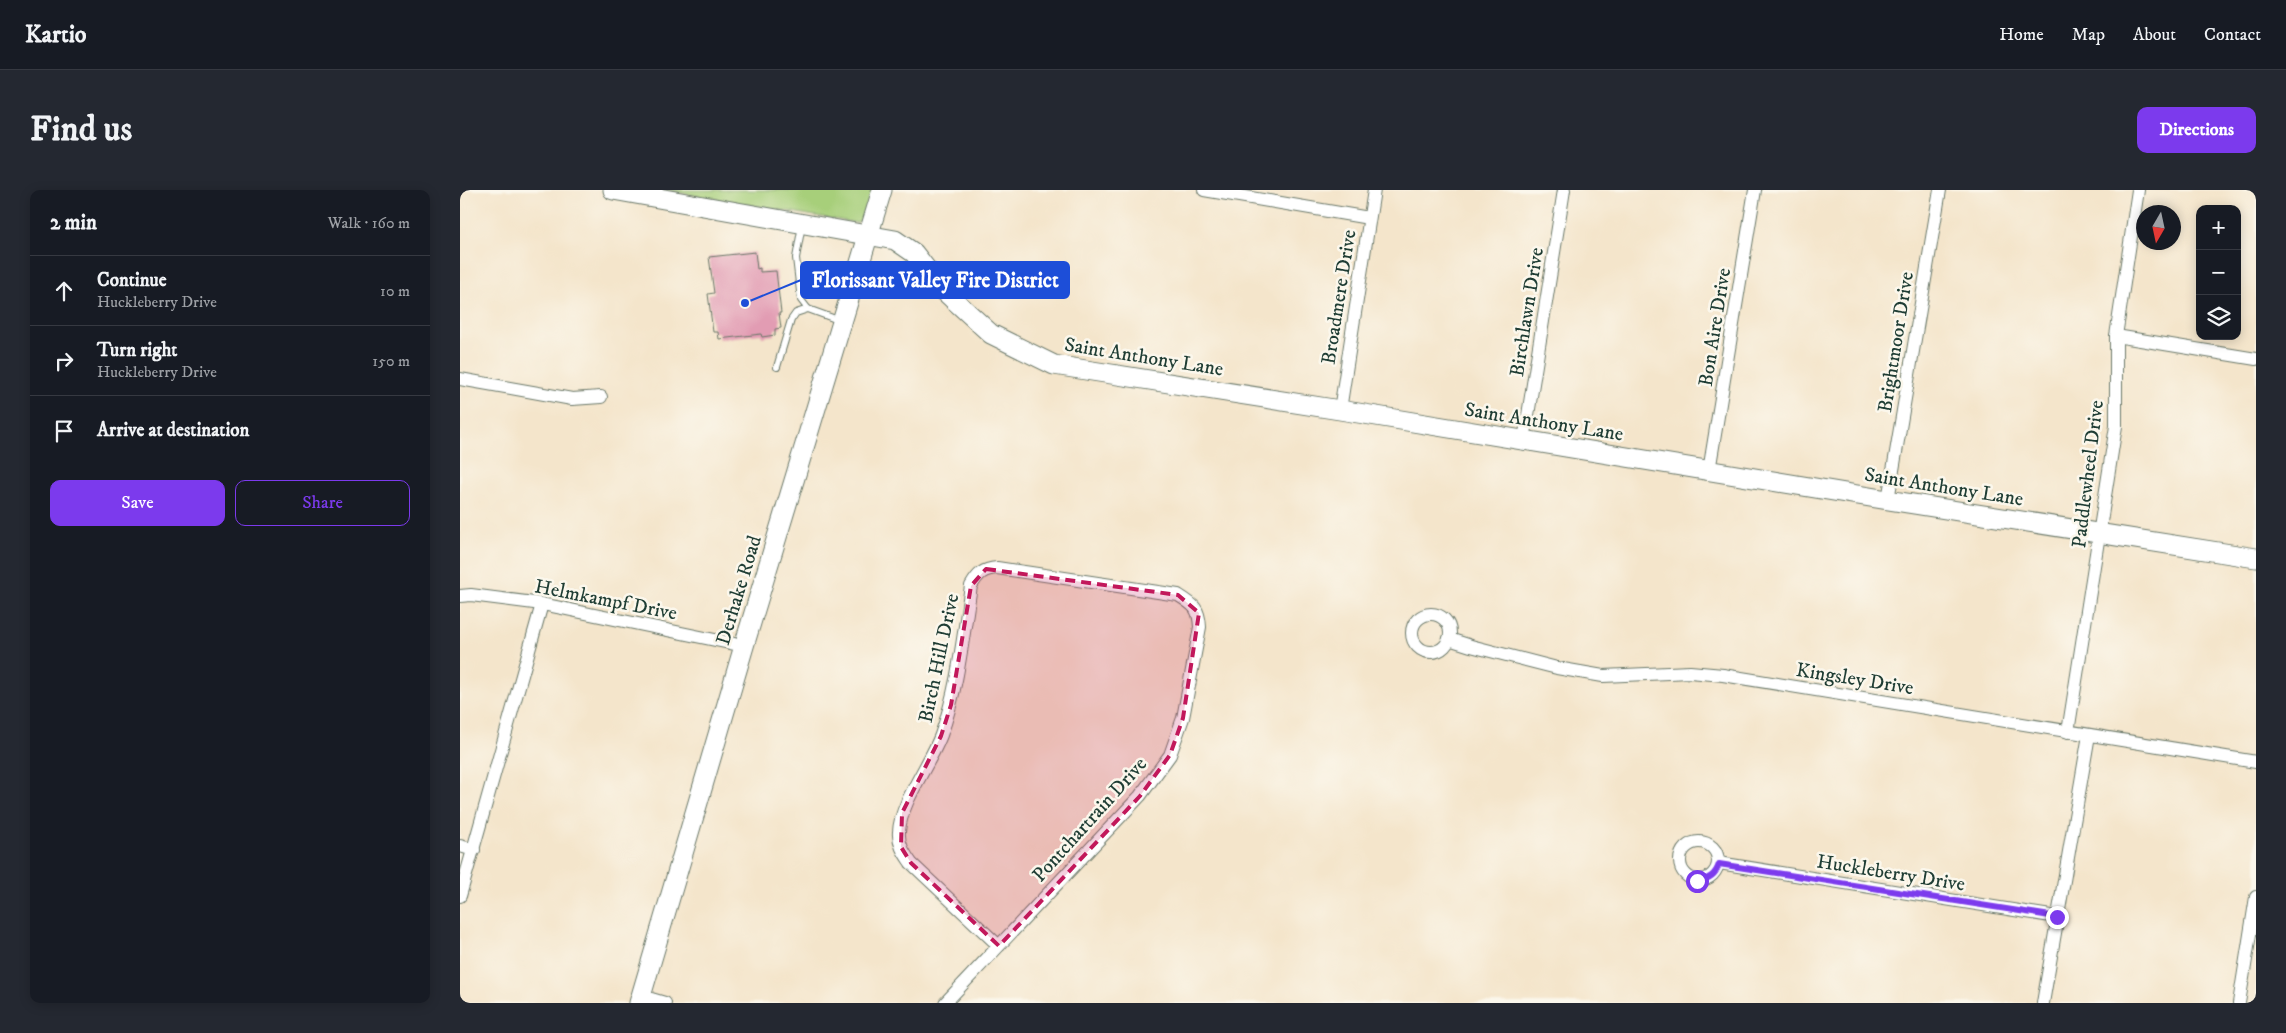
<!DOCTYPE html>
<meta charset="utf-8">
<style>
:root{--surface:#171b24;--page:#242831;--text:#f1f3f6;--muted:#9ea1a6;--line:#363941;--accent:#7c3aed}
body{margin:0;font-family:"IM FELL DW Pica",serif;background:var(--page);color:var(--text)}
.controls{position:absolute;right:15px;top:15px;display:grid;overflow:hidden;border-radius:10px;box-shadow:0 2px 12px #0003}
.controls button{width:45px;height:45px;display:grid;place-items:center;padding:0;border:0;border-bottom:1px solid var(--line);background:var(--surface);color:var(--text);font:25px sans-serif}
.compass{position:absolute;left:1676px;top:15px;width:45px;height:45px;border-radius:50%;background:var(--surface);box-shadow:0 2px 12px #0003;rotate:189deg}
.stop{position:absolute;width:15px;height:15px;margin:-11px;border:4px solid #7c3aed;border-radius:50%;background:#fff}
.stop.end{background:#7c3aed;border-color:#fff;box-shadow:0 1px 5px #0008}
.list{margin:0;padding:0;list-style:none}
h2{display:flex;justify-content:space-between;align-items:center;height:65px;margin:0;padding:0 20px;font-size:21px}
h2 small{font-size:16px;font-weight:400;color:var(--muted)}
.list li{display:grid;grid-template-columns:32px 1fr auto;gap:15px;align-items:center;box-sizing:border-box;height:70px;padding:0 20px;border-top:1px solid var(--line)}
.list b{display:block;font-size:19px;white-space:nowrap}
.list p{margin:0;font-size:16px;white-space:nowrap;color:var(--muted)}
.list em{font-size:16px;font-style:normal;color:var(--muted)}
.actions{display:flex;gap:10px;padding:15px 20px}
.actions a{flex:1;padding:11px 0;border:1px solid var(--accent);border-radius:10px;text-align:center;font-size:18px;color:var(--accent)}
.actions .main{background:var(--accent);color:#fff}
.icon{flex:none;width:28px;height:28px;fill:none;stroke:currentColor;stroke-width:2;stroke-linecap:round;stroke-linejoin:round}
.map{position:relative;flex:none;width:1796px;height:813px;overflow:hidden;border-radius:10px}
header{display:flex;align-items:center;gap:30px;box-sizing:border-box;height:70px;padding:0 25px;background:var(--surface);border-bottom:1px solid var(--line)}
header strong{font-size:24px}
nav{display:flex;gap:28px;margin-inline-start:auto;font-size:18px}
.intro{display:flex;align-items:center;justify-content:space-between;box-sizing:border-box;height:120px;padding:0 30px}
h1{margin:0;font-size:35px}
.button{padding:12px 22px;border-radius:10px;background:var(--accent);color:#fff;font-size:18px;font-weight:700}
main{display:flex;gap:30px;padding:0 30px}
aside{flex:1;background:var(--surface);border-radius:10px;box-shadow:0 2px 12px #0003}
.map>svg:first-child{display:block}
.green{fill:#a7cf7a;stroke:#638657}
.building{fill:#e29cb3}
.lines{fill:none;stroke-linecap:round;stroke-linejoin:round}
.lane-casing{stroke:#6a7869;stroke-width:8}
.street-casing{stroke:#6a7869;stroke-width:14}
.secondary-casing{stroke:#6a7869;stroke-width:21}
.lane{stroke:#fff;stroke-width:6}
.street{stroke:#fff;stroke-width:12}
.secondary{stroke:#fff;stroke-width:19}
.route{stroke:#7c3aed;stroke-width:6}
.marked{fill:#c2185b;fill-opacity:0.2;stroke:#c2185b;stroke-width:4;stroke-dasharray:10 6;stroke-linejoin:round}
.labels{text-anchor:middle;stroke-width:5;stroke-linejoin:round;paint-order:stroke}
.street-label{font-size:20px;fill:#1f3d34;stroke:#fbf7ec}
.leader{fill:none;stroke:#1d4ed8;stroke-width:2}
.callout-dot{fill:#1d4ed8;stroke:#fbf7ec;stroke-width:2}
.callout{fill:#1d4ed8;stroke:#1d4ed8;stroke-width:2}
.callout-label{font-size:21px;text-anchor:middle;font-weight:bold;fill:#fff}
</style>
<header>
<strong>Kartio</strong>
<nav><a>Home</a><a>Map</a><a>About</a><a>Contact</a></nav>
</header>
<div class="intro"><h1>Find us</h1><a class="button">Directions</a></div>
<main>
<aside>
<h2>2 min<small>Walk · 160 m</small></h2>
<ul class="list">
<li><svg class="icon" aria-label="ahead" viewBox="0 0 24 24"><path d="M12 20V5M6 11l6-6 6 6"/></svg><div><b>Continue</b><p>Huckleberry Drive</p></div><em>10 m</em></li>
<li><svg class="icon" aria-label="right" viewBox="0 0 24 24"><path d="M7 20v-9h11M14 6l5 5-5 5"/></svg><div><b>Turn right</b><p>Huckleberry Drive</p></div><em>150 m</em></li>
<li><svg class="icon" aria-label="arrive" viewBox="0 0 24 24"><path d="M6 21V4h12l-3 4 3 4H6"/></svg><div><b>Arrive at destination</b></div></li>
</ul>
<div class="actions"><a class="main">Save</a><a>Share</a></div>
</aside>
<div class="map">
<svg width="1796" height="813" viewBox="0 0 1796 813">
<rect width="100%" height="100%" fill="#fbf7ec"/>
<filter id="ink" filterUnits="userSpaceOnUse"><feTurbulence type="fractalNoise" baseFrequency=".02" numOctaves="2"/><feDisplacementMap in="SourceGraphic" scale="10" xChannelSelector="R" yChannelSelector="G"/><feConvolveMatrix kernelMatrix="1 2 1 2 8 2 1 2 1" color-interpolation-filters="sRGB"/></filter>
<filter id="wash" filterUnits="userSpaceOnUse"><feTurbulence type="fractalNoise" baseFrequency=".0096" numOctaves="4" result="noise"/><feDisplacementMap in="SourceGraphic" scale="20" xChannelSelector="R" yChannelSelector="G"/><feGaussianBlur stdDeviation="1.12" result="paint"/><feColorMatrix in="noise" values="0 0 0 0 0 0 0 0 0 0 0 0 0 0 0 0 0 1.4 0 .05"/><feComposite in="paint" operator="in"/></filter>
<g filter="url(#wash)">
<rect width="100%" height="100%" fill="#f4e5cb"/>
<!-- green -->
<path class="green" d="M203,0h211c-4,13 -5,27 -18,33z"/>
<g id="blocks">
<!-- building -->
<path class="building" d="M295,62l2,17 3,-1v4l16,-1 5,42h-2l2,15 -6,1v6l-13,2 -1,-3 -42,5 -1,-7h-5l-5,-38 6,-1 -5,-36z"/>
</g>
</g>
<g filter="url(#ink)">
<use href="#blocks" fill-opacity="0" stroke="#6a7869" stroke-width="1"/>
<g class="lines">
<defs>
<g id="lane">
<path d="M342,35l-6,33 5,42 7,9 33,12"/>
<path d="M317,177l14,-47 5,-7 12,-4"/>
</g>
<g id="street">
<path d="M744,0l165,28"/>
<path d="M1656,146l140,23"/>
<path d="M0,189l112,20 29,-2"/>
<path d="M880,220l34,-220"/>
<path d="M1064,250l40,-250"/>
<path d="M1249,281l46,-281"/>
<path d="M1428,310l52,-310"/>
<path d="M0,406l11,-1 71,9 202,42"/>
<circle cx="971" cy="443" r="19"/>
<path d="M989,449l22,7 86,22 46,8 87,-4 33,3 533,87"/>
<path d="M1608,542l48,-306v-90l22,-146"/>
<circle cx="1239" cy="671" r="19"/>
<path d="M0,656l14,4"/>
<path d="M1259,673l338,54"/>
<path d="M0,706l82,-292"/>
<path d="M181,806l24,7"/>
<path d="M485,813l195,-207 30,-41 13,-37 17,-91c-1,-19 -6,-22 -22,-32l-181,-27c-14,1 -19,6 -26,18 -8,50 -13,102 -30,149 -11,29 -41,68 -42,97 -1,13 6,22 12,31l88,83"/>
<path d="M1583,813l46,-268"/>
<path d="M1779,813l17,-106"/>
</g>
<g id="secondary">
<path d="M153,0l282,50 19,13 28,36 49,45 63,31 286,45 548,90 368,58"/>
<path d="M179,813l105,-357 138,-456"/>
</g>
</defs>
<!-- lane casing -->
<use href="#lane" class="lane-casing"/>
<!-- street casing -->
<use href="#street" class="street-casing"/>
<!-- secondary casing -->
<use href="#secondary" class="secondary-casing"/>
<!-- lane -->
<use href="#lane" class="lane"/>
<!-- street -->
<use href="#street" class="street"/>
<!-- secondary -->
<use href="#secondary" class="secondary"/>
</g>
</g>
<g class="lines" filter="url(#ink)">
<!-- route -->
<path class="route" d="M1237,691c12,-1 19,-6 22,-17l338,53"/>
</g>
<!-- marked area -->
<path class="marked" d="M526,379l192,26 21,18 -16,105 -13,37 -30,41 -141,150 -88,-83 -10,-16 1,-34 39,-77 10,-31 20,-119z"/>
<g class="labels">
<!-- street labels -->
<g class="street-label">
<text transform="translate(878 107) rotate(-81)" y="7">Broadmere Drive</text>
<text transform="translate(1066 122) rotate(-81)" y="7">Birchlawn Drive</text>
<text transform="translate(1254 137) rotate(-81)" y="7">Bon Aire Drive</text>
<text transform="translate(1435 152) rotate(-81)" y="7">Brightmoor Drive</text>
<text transform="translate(684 166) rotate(9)" y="7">Saint Anthony Lane</text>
<text transform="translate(1084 231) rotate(9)" y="7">Saint Anthony Lane</text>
<text transform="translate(1627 284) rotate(-83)" y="7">Paddlewheel Drive</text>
<text transform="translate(1484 296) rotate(9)" y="7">Saint Anthony Lane</text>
<text transform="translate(278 400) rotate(-73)" y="7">Derhake Road</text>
<text transform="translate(146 409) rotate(11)" y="7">Helmkampf Drive</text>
<text transform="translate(478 468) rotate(-78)" y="7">Birch Hill Drive</text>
<text transform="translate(1395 488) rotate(9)" y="7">Kingsley Drive</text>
<text transform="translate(629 629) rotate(-48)" y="7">Pontchartrain Drive</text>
<text transform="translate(1431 682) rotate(9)" y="7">Huckleberry Drive</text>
</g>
</g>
<!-- callouts -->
<path class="leader" d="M285 113L341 90"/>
<circle class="callout-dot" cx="285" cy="113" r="5"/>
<rect class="callout" x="341" y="72" width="268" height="36" rx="5"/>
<g class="callout-label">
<text x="475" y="97">Florissant Valley Fire District</text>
</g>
</svg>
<div class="controls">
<button>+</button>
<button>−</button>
<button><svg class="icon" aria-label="layers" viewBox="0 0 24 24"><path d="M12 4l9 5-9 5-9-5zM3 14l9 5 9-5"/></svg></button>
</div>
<svg class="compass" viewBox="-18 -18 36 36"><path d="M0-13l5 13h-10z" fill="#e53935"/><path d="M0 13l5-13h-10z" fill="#9ea1a6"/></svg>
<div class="stop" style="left:1237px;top:691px"></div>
<div class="stop end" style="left:1597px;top:727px"></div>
</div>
</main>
